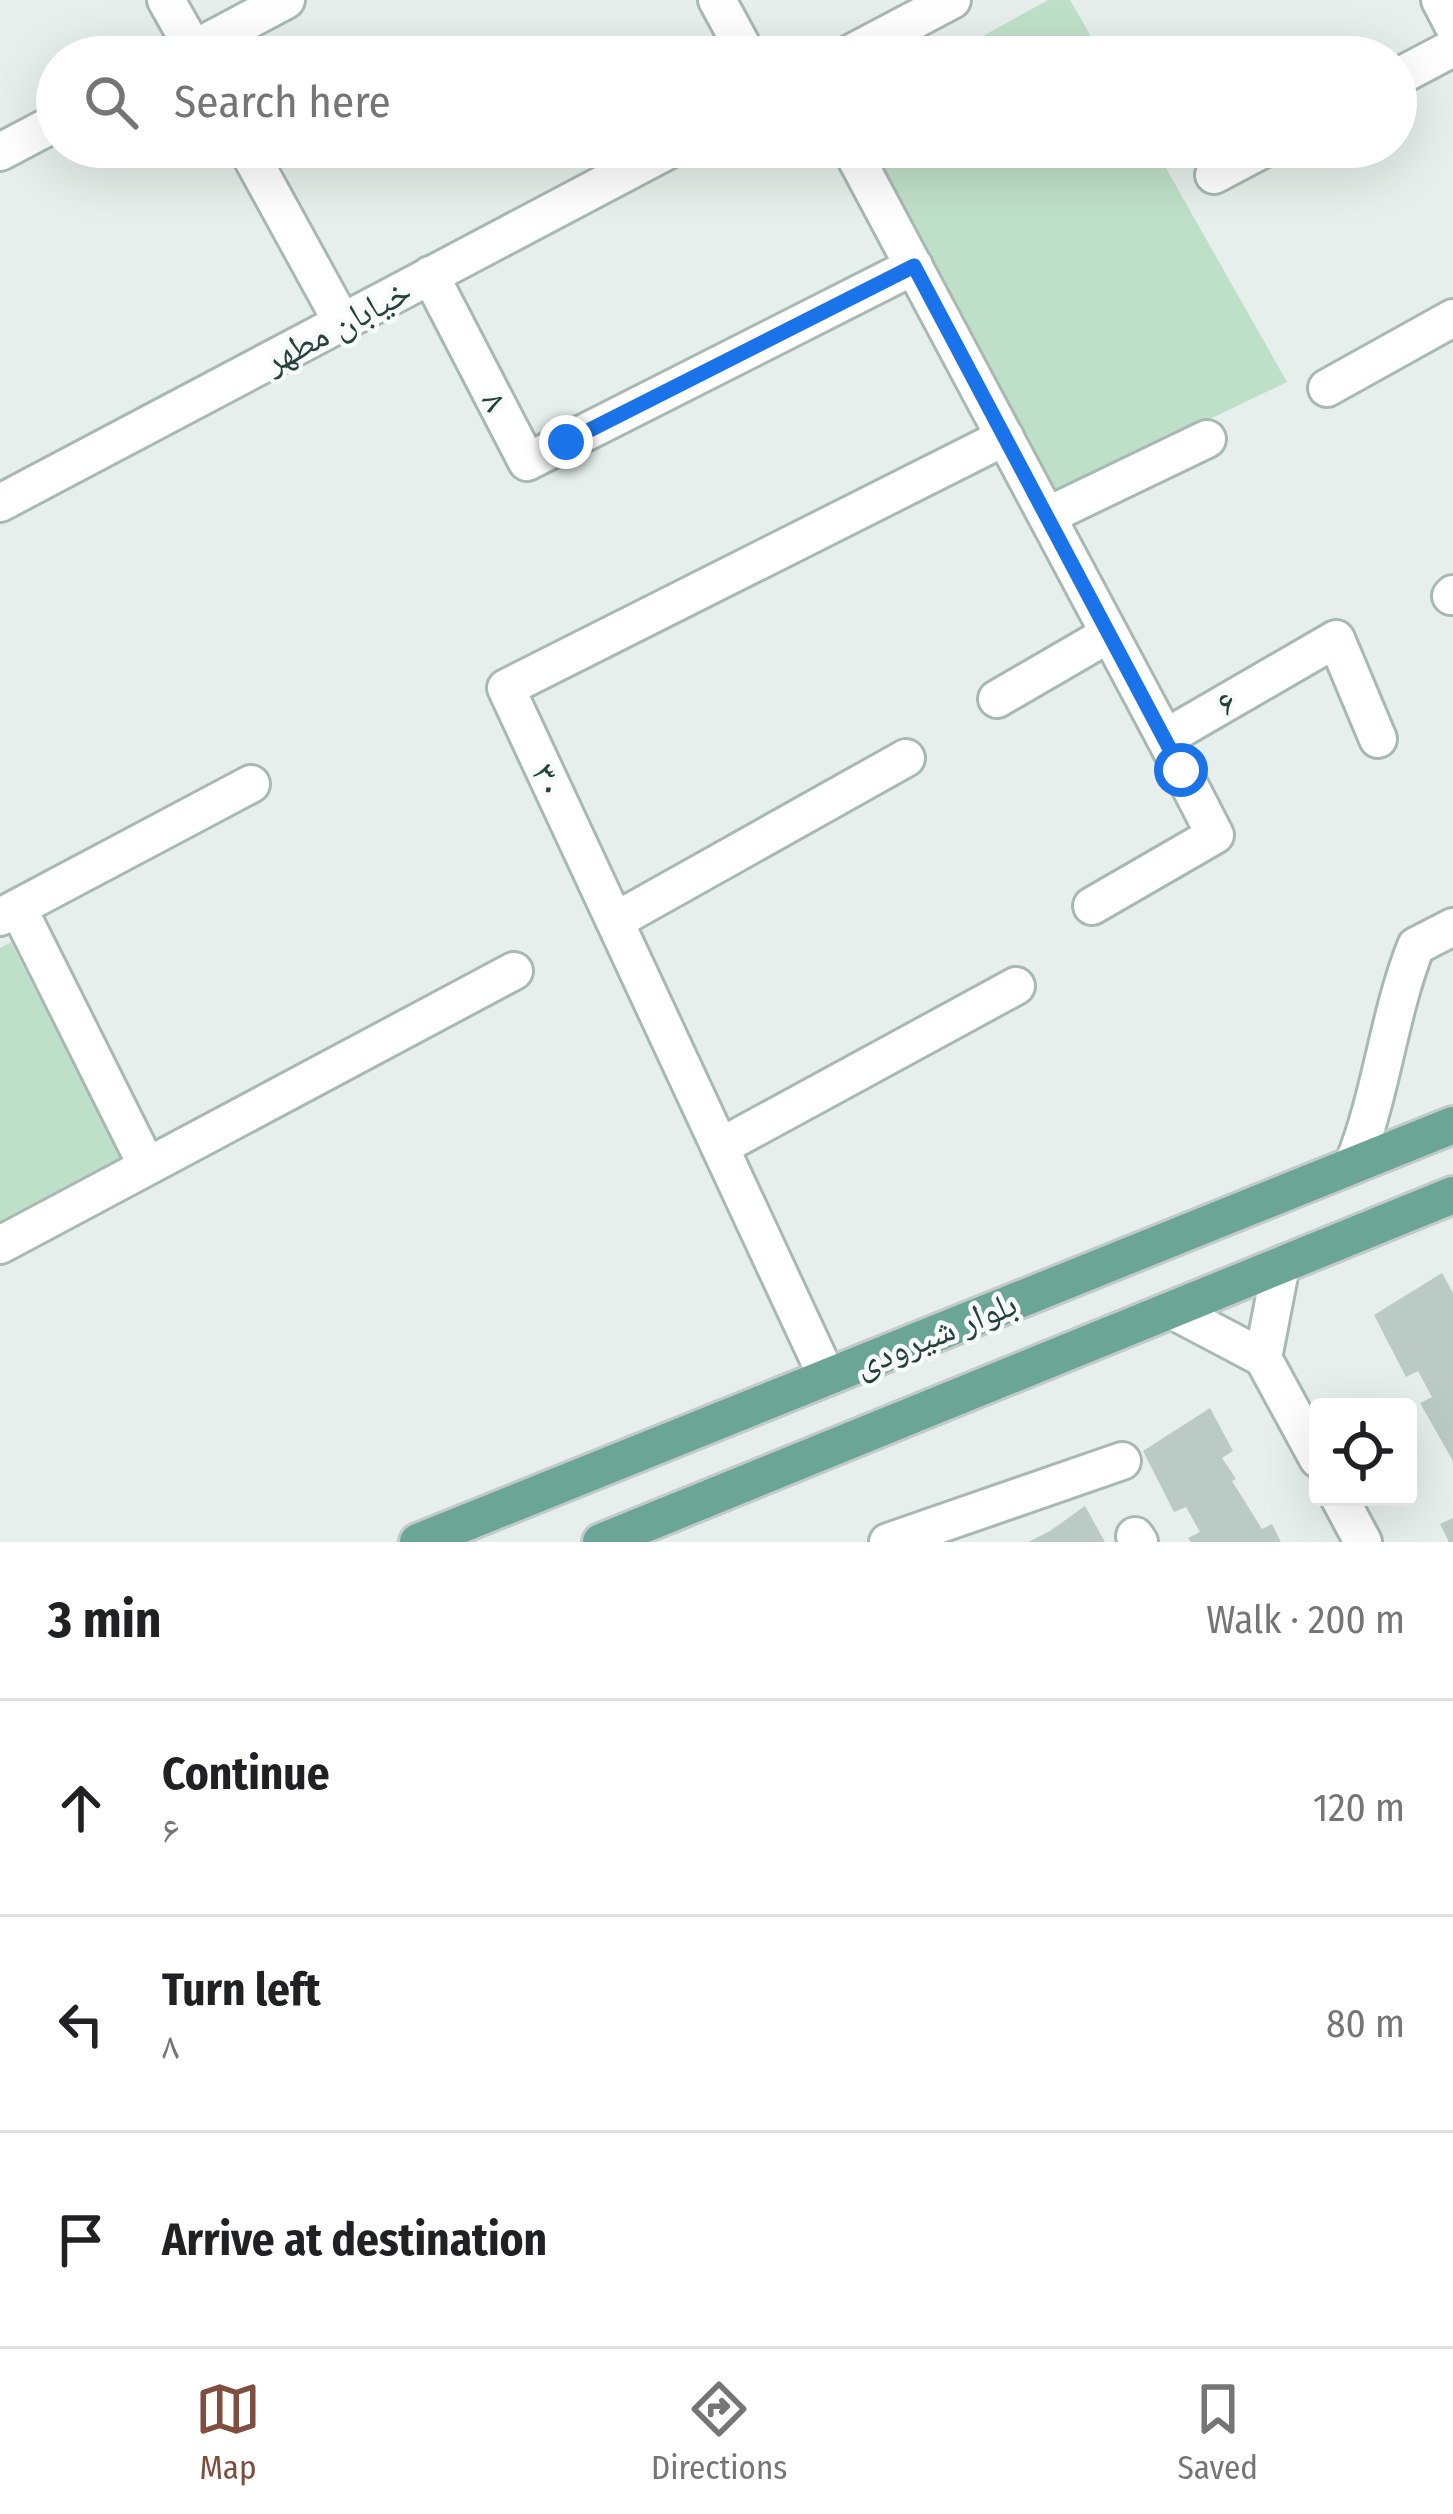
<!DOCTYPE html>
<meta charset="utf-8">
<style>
:root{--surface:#fff;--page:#f6f6f6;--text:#202124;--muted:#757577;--line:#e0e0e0;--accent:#7f4e3f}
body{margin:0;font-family:"Fira Sans Condensed","Noto Naskh Arabic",sans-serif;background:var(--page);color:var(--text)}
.controls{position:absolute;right:36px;bottom:36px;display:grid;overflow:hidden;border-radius:12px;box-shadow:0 12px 48px #0002}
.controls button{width:108px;height:108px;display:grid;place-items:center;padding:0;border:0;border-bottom:3px solid var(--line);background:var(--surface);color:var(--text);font:60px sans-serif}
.stop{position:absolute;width:36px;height:36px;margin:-27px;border:9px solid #1a73e8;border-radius:50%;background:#fff}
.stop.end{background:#1a73e8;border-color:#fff;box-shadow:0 3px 12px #0008}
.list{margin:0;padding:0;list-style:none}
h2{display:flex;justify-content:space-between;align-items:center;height:156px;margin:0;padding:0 48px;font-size:51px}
h2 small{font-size:39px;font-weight:400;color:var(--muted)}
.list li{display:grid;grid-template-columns:78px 1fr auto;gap:36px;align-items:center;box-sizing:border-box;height:216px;padding:0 48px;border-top:3px solid var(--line)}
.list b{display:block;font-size:45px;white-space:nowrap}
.list p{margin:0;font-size:39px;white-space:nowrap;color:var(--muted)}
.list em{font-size:39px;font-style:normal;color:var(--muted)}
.icon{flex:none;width:66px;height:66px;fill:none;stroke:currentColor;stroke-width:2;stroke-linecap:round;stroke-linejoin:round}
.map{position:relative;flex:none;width:1453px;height:1542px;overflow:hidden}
.search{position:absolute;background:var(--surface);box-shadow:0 12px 48px #0002;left:36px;right:36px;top:36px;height:132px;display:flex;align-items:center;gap:30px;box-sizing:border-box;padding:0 42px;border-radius:66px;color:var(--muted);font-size:45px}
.sheet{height:804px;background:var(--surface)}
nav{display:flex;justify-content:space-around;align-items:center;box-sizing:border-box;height:168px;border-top:3px solid var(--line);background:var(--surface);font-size:33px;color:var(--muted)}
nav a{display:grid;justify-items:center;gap:6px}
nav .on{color:var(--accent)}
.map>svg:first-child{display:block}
.green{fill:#bfe0c8}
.building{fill:#bbcac4}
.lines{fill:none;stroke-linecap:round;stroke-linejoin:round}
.minor-casing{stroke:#a8b8b2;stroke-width:42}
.major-casing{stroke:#c2cac8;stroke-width:42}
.minor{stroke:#fff;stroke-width:36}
.major{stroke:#6aa596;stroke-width:36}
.route{stroke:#1a73e8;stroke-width:15}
.labels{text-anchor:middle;stroke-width:9;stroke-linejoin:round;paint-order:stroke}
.street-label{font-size:36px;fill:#24423a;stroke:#f7fbf9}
</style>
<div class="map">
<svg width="1453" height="1542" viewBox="0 0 1453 1542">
<rect width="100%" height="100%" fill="#e6efeb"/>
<!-- green -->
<g class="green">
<path d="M1048,0h22l33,57h-158z"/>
<path d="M873,147h281l133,235 -232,111z"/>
<path d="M11,942l117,229 -128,65v-288z"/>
</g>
<!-- building -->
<g class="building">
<path d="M1442,1273l11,20v168l-33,-58 12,-6 -14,-26 -12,6 -32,-62z"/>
<path d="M1210,1408l23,43 -11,7 14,21 -4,2 30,48 10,-5 9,18h-90l-3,-4 12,-6 -14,-25 -12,5 -31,-61z"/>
<path d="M1085,1506l20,36h-77l22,-11z"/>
<path d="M1453,1518v24h-4l-9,-18z"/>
</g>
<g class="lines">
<defs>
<g id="minor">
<path d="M166,0l32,57"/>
<path d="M717,0l31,57"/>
<path d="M1440,0l13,25"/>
<path d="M179,57l107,-57"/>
<path d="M844,57l108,-57"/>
<path d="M1396,78l57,-30"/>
<path d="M246,147l96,175"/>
<path d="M850,147l315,591 171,-99 42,100"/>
<path d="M0,152l57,-30"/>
<path d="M1214,175l53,-28"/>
<path d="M430,275l97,187 387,-196"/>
<path d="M1327,388l126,-70"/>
<path d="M0,503l674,-356"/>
<path d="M1047,516l160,-77"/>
<path d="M1451,596l2,-2"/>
<path d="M997,699l112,-65"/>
<path d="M1092,906l123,-71 -50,-97"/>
<path d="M18,908l129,258"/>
<path d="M0,917l251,-133"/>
<path d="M615,921l291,-163"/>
<path d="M720,1147l296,-161"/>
<path d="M1353,1165c29,-72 35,-148 63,-219l37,-19"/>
<path d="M0,1245l514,-274"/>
<path d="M1172,1310l91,48 18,-93"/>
<path d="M1263,1358l55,101"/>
<path d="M827,1377l-321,-689 499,-251"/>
<path d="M1339,1497l24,45"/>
<path d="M1135,1536l4,6"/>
<path d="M888,1542l234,-81"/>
</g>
<g id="major">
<path d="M418,1542l1035,-417"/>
<path d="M601,1542l852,-347"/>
</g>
</defs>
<!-- minor casing -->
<use href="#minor" class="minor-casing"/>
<!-- major casing -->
<use href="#major" class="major-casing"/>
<!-- minor -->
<use href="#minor" class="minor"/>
<!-- major -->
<use href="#major" class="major"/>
</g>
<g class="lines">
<!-- route -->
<path class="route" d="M566,442l348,-176 267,504"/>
</g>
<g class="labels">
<!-- street labels -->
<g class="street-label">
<text transform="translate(337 325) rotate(-28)" y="13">خیابان مطهر</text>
<text transform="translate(496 401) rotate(63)" y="13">۸</text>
<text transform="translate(1226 702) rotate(-30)" y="13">۶</text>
<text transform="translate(549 780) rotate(65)" y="13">۳۰</text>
<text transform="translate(935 1333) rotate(-22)" y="13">بلوار شیرودی</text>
</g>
</g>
</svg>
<div class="controls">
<button><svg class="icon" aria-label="locate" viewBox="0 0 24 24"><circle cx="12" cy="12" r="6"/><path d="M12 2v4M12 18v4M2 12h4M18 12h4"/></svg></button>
</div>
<div class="stop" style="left:1181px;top:770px"></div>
<div class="stop end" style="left:566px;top:442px"></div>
<div class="search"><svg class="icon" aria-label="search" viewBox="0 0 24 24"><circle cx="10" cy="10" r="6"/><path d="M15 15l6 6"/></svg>Search here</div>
</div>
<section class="sheet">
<h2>3 min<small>Walk · 200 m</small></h2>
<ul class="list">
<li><svg class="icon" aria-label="ahead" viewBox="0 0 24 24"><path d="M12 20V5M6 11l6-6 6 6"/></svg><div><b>Continue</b><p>۶</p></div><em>120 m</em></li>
<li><svg class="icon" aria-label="left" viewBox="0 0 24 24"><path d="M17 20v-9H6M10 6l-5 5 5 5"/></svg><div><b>Turn left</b><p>۸</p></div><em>80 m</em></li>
<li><svg class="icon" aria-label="arrive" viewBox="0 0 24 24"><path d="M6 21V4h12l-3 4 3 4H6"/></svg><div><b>Arrive at destination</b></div></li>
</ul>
</section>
<nav>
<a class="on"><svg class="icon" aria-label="map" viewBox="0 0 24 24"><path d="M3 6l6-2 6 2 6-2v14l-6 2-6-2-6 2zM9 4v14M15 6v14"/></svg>Map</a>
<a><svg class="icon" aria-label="directions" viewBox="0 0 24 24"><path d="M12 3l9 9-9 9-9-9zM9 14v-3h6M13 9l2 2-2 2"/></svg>Directions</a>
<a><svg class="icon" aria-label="saved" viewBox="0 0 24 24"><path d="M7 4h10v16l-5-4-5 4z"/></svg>Saved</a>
</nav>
